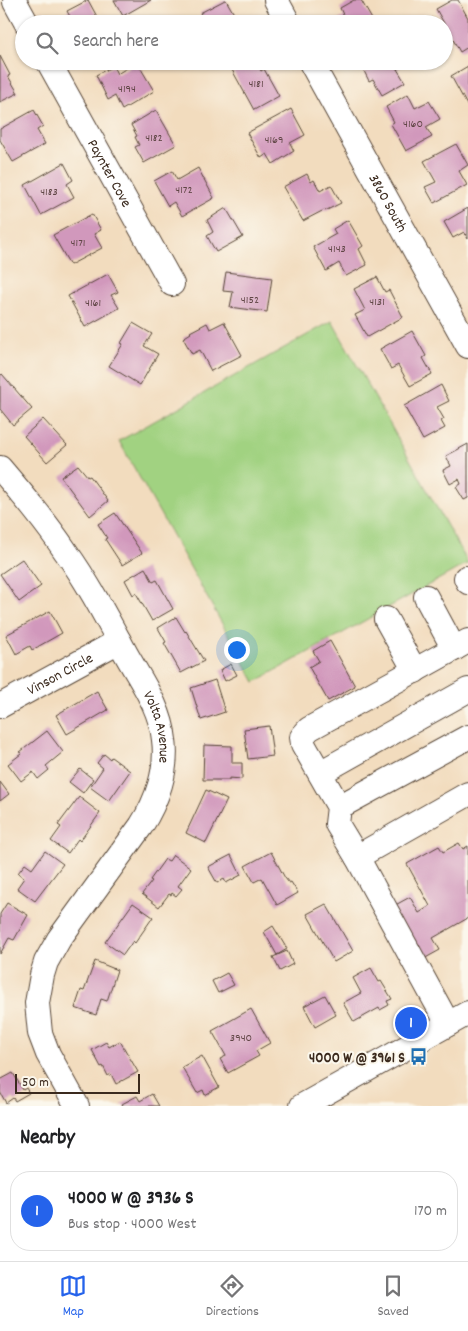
<!DOCTYPE html>
<meta charset="utf-8">
<style>
:root{--surface:#fff;--page:#f6f6f6;--text:#202124;--muted:#757577;--line:#e0e0e0;--accent:#2563eb}
body{margin:0;font-family:Dekko,sans-serif;background:var(--page);color:var(--text)}
.scale{position:absolute;left:15px;bottom:12px;width:125px;box-sizing:border-box;padding-left:5px;border:2px solid #3b2a1e;border-top:0;font-size:14px;line-height:18px;white-space:nowrap;color:#3b2a1e;-webkit-text-stroke:4px #fbf7ec;paint-order:stroke}
.you{position:absolute;left:236px;top:649px;width:18px;height:18px;margin:-12px;border:4px solid #fff;border-radius:50%;background:#1a73e8;box-shadow:0 0 0 8px #1a73e833}
.badge{display:grid;place-items:center;width:32px;height:32px;border-radius:50%;background:var(--accent);color:#fff;font-size:16px;font-weight:700}
.pin{position:absolute;translate:-50% -50%;border:2px solid #fff;box-shadow:0 1px 5px #0006}
.list{margin:0;padding:0;list-style:none}
h2{display:flex;justify-content:space-between;align-items:center;height:65px;margin:0;padding:0 20px;font-size:21px}
h2 small{font-size:16px;font-weight:400;color:var(--muted)}
.list li{display:grid;grid-template-columns:32px 1fr auto;gap:15px;align-items:center;box-sizing:border-box;height:80px;margin:0 10px 10px;padding:0 10px;border:1px solid var(--line);border-radius:20px}
.list b{display:block;font-size:19px;white-space:nowrap}
.list p{margin:0;font-size:16px;white-space:nowrap;color:var(--muted)}
.list em{font-size:16px;font-style:normal;color:var(--muted)}
.icon{flex:none;width:28px;height:28px;fill:none;stroke:currentColor;stroke-width:2;stroke-linecap:round;stroke-linejoin:round}
.map{position:relative;flex:none;width:468px;height:1106px;overflow:hidden}
.search{position:absolute;background:var(--surface);box-shadow:0 1px 4px #0004;left:15px;right:15px;top:15px;height:55px;display:flex;align-items:center;gap:12px;box-sizing:border-box;padding:0 18px;border-radius:28px;color:var(--muted);font-size:19px}
.sheet{height:155px;background:var(--surface)}
nav{display:flex;justify-content:space-around;align-items:center;box-sizing:border-box;height:70px;border-top:1px solid var(--line);background:var(--surface);font-size:14px;color:var(--muted)}
nav a{display:grid;justify-items:center;gap:2px}
nav .on{color:var(--accent)}
.map>svg:first-child{display:block}
.green{fill:#a1d281;stroke:#6e7e50}
.building{fill:#d198bc}
.lines{fill:none;stroke-linecap:round;stroke-linejoin:round}
.minor-casing{stroke:#564536;stroke-width:26}
.minor{stroke:#fff;stroke-width:24}
.labels{text-anchor:middle;stroke-width:4;stroke-linejoin:round;paint-order:stroke}
.number-label{font-size:12px;fill:#604646}
.street-label{font-size:15px;fill:#3b2a1e;stroke:#fbf7ec}
.poi-label{font-size:15px;font-weight:bold;fill:#3b2a1e;stroke:#fbf7ec;text-anchor:end}
</style>
<div class="map">
<svg width="468" height="1106" viewBox="0 0 468 1106">
<rect width="100%" height="100%" fill="#fbf7ec"/>
<filter id="ink" filterUnits="userSpaceOnUse"><feTurbulence type="fractalNoise" baseFrequency=".02" numOctaves="2"/><feDisplacementMap in="SourceGraphic" scale="10" xChannelSelector="R" yChannelSelector="G"/><feConvolveMatrix kernelMatrix="1 2 1 2 8 2 1 2 1" color-interpolation-filters="sRGB"/></filter>
<filter id="wash" filterUnits="userSpaceOnUse"><feTurbulence type="fractalNoise" baseFrequency=".0096" numOctaves="4" result="noise"/><feDisplacementMap in="SourceGraphic" scale="20" xChannelSelector="R" yChannelSelector="G"/><feGaussianBlur stdDeviation="1.12" result="paint"/><feColorMatrix in="noise" values="0 0 0 0 0 0 0 0 0 0 0 0 0 0 0 0 0 1.4 0 .05"/><feComposite in="paint" operator="in"/></filter>
<g filter="url(#wash)">
<rect width="100%" height="100%" fill="#f2dcbe"/>
<!-- green -->
<path class="green" d="M332,321l136,242 -213,119 -136,-241z"/>
<g id="blocks">
<!-- building -->
<g class="building">
<path d="M88,0l13,24h-27l-7,-13z"/>
<path d="M114,0h37l-28,16z"/>
<path d="M225,0h1l14,24h-34l-6,-11z"/>
<path d="M354,0h7l13,23 -43,1 13,-7 -4,-9z"/>
<path d="M452,0h6l10,18v29l-8,5 -24,-43z"/>
<path d="M0,56l10,19 -2,1 10,17 -18,9z"/>
<path d="M243,61h12l6,10 3,-2 15,27 -25,14 -23,-42z"/>
<path d="M359,61h43l2,4 -7,4 8,13 -23,13 -9,-16 -4,2z"/>
<path d="M137,62l17,29 -32,19 -7,-14 -7,4 -12,-25 17,-9 4,8z"/>
<path d="M468,66v41l-17,-31z"/>
<path d="M408,94l7,14 14,-7 11,18 -14,8 6,10 -26,14 -15,-27 3,-2 -8,-15z"/>
<path d="M291,109l14,26 -15,8 4,8 -21,13 -6,-10 -6,4 -14,-25z"/>
<path d="M34,110l9,16 -6,4 8,14 -32,18 -13,-22v-11z"/>
<path d="M156,110l20,35 -32,18 -9,-16 4,-2 -4,-8 2,-1 -6,-11z"/>
<path d="M456,144l12,21 -9,6 8,14 -33,18 -9,-16 11,-5 -12,-21z"/>
<path d="M64,163l9,17 -6,4 7,13 -33,18 -16,-30z"/>
<path d="M198,168l16,30 -32,18 -8,-14 -6,4 -14,-25 18,-10 5,9z"/>
<path d="M307,174l4,8 3,-2 6,11 11,-6 10,18 -16,8 -1,-1 -21,11 -20,-34z"/>
<path d="M226,208l17,29 -27,15 -9,-16 6,-4 -6,-12z"/>
<path d="M468,208v31l-4,-7 -11,6 -9,-16z"/>
<path d="M92,214l9,16 -7,4 8,14 -32,17 -17,-30z"/>
<path d="M348,220l15,26 -4,3 8,16 -21,11 -7,-13 -13,8 -13,-24 23,-13 -3,-5z"/>
<path d="M226,272l46,6 -5,34 -37,-5 3,-15 -10,-1z"/>
<path d="M108,274l10,18 -7,3 8,13 -34,19 -17,-31z"/>
<path d="M377,277l8,15 4,-2 14,27 -36,20 -12,-22 10,-5 -11,-21z"/>
<path d="M224,322l18,33 -31,16 -11,-21 -8,4 -9,-16 8,-5 -1,-1 17,-9 3,6z"/>
<path d="M133,323l19,11 -8,12 14,8 -18,31 -31,-19 14,-22 -2,-1z"/>
<path d="M412,331l14,25 -3,2 9,16 -22,12 -12,-21 -7,4 -11,-20z"/>
<path d="M2,374l30,35 -19,16 -13,-16v-33z"/>
<path d="M441,385l8,16 -12,6 7,12 -3,2 4,7 -22,12 -19,-34z"/>
<path d="M43,419l24,26 -20,17 -23,-26z"/>
<path d="M468,444v54l-4,2 -8,-13 5,-3 -2,-5 -9,5 -7,-14 8,-4 -5,-10z"/>
<path d="M78,465l10,12 2,-1 18,25 -18,15 -29,-39z"/>
<path d="M115,513l27,40 -20,12 -17,-26 2,-1 -9,-14z"/>
<path d="M22,559l19,27 -22,16 -19,-28z"/>
<path d="M145,568l8,14 4,-2 16,29 -21,12 -16,-28 -3,2 -8,-15z"/>
<path d="M50,611l12,22 -30,17 -2,-4 -14,8 -10,-19z"/>
<path d="M176,617l9,15 1,-1 18,30 -23,12 -17,-30 2,-1 -8,-14z"/>
<path d="M330,641l25,45 -27,15 -19,-34 10,-6 -6,-10z"/>
<path d="M231,664l6,11 -12,6 -5,-11z"/>
<path d="M215,680l10,32 -24,8 -10,-32z"/>
<path d="M97,691l11,19 -41,24 -11,-19z"/>
<path d="M269,726l4,30 -25,3 -4,-30z"/>
<path d="M47,731l16,21 -17,14 3,4 -11,9 -5,-7 -12,9 -13,-17 13,-10 -1,-2z"/>
<path d="M204,745l28,1v17h10v16l-13,-1v2h-26z"/>
<path d="M104,754l6,5 1,-2 19,14 -21,30 -19,-14 13,-19 -6,-5z"/>
<path d="M80,769l13,10 -10,14 -14,-11z"/>
<path d="M0,782l9,12 -9,7z"/>
<path d="M206,790l21,10 -21,43 -20,-10z"/>
<path d="M79,797l21,16 -20,28 -2,-2 -10,14 -17,-12 10,-14 -3,-2z"/>
<path d="M459,843l4,6 5,-3v72l-35,20 7,12 -20,11 -30,-53 20,-11 9,16 11,-7 -23,-42 32,-18 4,6z"/>
<path d="M45,851l18,13 -28,37 -18,-13 7,-10 -6,-5 7,-9 7,5z"/>
<path d="M271,852l14,26 4,5 2,-1 7,11 -21,12 -15,-27 -8,4 -9,-16z"/>
<path d="M173,855l18,13 -13,18 4,3 -6,7 -4,-3 -1,2 -2,-1 -10,13 -17,-13 10,-13 -2,-1 15,-21 4,2z"/>
<path d="M231,855l10,20 -15,8 -2,-4 -7,4 -9,-16z"/>
<path d="M7,903l21,12 -14,25 -5,-2 -9,16v-40z"/>
<path d="M133,903l20,14 -18,26 -2,-2 -10,14 -18,-13z"/>
<path d="M326,904l27,47 -19,11 -27,-48z"/>
<path d="M273,926l14,23 -10,6 -13,-23z"/>
<path d="M287,951l6,13 -13,7 -7,-14z"/>
<path d="M95,961l22,9 -10,31 -6,-2 -5,16 -21,-7 6,-18 3,1z"/>
<path d="M371,968l8,14 2,-1 11,18 -5,2 2,4 -9,5 -1,-2 -25,14 -11,-19 18,-10 -8,-15z"/>
<path d="M227,973l7,12 -16,8 -6,-12z"/>
<path d="M325,995l11,20 -21,12 -11,-21z"/>
<path d="M251,1009l19,34 -14,8 3,5 -31,17 -8,-14 6,-3 -14,-25z"/>
<path d="M120,1041l18,31 -22,12 -5,-10 -3,2 -5,-10 -2,1 -9,-17 14,-8 3,5z"/>
<path d="M202,1056l17,31 -14,8 -2,-5 -6,3 -15,-26z"/>
<path d="M13,1073l10,17 3,-2 3,5 -14,8 -2,-3 -7,5 -6,-11v-12z"/>
<path d="M152,1094l7,12h-36l-1,-2 15,-8 3,5z"/>
</g>
</g>
</g>
<g filter="url(#ink)">
<use href="#blocks" fill-opacity="0" stroke="#564536" stroke-width="1"/>
<g class="lines">
<defs>
<g id="minor">
<path d="M276,0l13,24"/>
<path d="M15,2l12,22"/>
<path id="s1" d="M48,61l124,223"/>
<path id="s2" d="M310,61l158,285"/>
<path id="s3" d="M0,468c23,27 46,54 66,84 23,32 41,67 60,102 15,27 35,54 38,86 4,30 -7,61 -23,86l-82,113 -13,23 -4,13 -5,28 3,30 8,21 29,52"/>
<path d="M466,578l2,4"/>
<path d="M426,597l28,52"/>
<path d="M386,619l29,52"/>
<path id="s4" d="M0,706l119,-65"/>
<path d="M320,773l148,-83"/>
<path d="M339,807l129,-70"/>
<path d="M357,857l-20,-33 2,-17 -36,-63 -1,-7 7,-8 159,-88"/>
<path d="M448,1024l-91,-167 111,-63"/>
<path d="M302,1106l166,-93"/>
</g>
</defs>
<!-- minor casing -->
<use href="#minor" class="minor-casing"/>
<!-- minor -->
<use href="#minor" class="minor"/>
</g>
</g>
<!-- icons -->
<defs>
<symbol id="bus-bare" viewBox="-9 -9 18 18"><path d="M-5-6H5V4H4V6H2V4H-2V6H-4V4H-5ZM-3.5-4V0h7V-4ZM-3.5 1.2v1.5H-2V1.2ZM2 1.2v1.5H3.5V1.2Z" fill="#1f6fb2" stroke="#fbf7ec" stroke-width="2.5" paint-order="stroke"/></symbol>
</defs>
<g fill-rule="evenodd">
<use href="#bus-bare" x="406" y="1044" width="25" height="25"/>
</g>
<g class="labels">
<!-- number labels -->
<g class="number-label">
<text x="256" y="87">4181</text>
<text x="127" y="92">4194</text>
<text x="413" y="127">4160</text>
<text x="154" y="141">4182</text>
<text x="274" y="143">4169</text>
<text x="184" y="193">4172</text>
<text x="49" y="195">4183</text>
<text x="78" y="246">4171</text>
<text x="337" y="252">4143</text>
<text x="250" y="303">4152</text>
<text x="377" y="305">4131</text>
<text x="93" y="306">4161</text>
<text x="241" y="1041">3940</text>
</g>
<!-- street labels -->
<g class="street-label">
<text dy="5" stroke="none"><textPath href="#s1" startOffset="128">Paynter Cove</textPath></text>
<text dy="5" stroke="none"><textPath href="#s2" startOffset="162">3860 South</textPath></text>
<text dy="5" stroke="none"><textPath href="#s4" startOffset="68">Vinson Circle</textPath></text>
<text dy="5" stroke="none"><textPath href="#s3" startOffset="306">Volta Avenue</textPath></text>
</g>
<!-- poi labels -->
<g class="poi-label">
<text x="405" y="1062">4000 W @ 3961 S</text>
</g>
</g>
</svg>
<div class="scale">50 m</div>
<div class="you"></div>
<div class="pin badge" style="left:411px;top:1023px">1</div>
<div class="search"><svg class="icon" aria-label="search" viewBox="0 0 24 24"><circle cx="10" cy="10" r="6"/><path d="M15 15l6 6"/></svg>Search here</div>
</div>
<section class="sheet">
<h2>Nearby<small></small></h2>
<ul class="list">
<li><span class="badge">1</span><div><b>4000 W @ 3936 S</b><p>Bus stop · 4000 West</p></div><em>170 m</em></li>
</ul>
</section>
<nav>
<a class="on"><svg class="icon" aria-label="map" viewBox="0 0 24 24"><path d="M3 6l6-2 6 2 6-2v14l-6 2-6-2-6 2zM9 4v14M15 6v14"/></svg>Map</a>
<a><svg class="icon" aria-label="directions" viewBox="0 0 24 24"><path d="M12 3l9 9-9 9-9-9zM9 14v-3h6M13 9l2 2-2 2"/></svg>Directions</a>
<a><svg class="icon" aria-label="saved" viewBox="0 0 24 24"><path d="M7 4h10v16l-5-4-5 4z"/></svg>Saved</a>
</nav>
